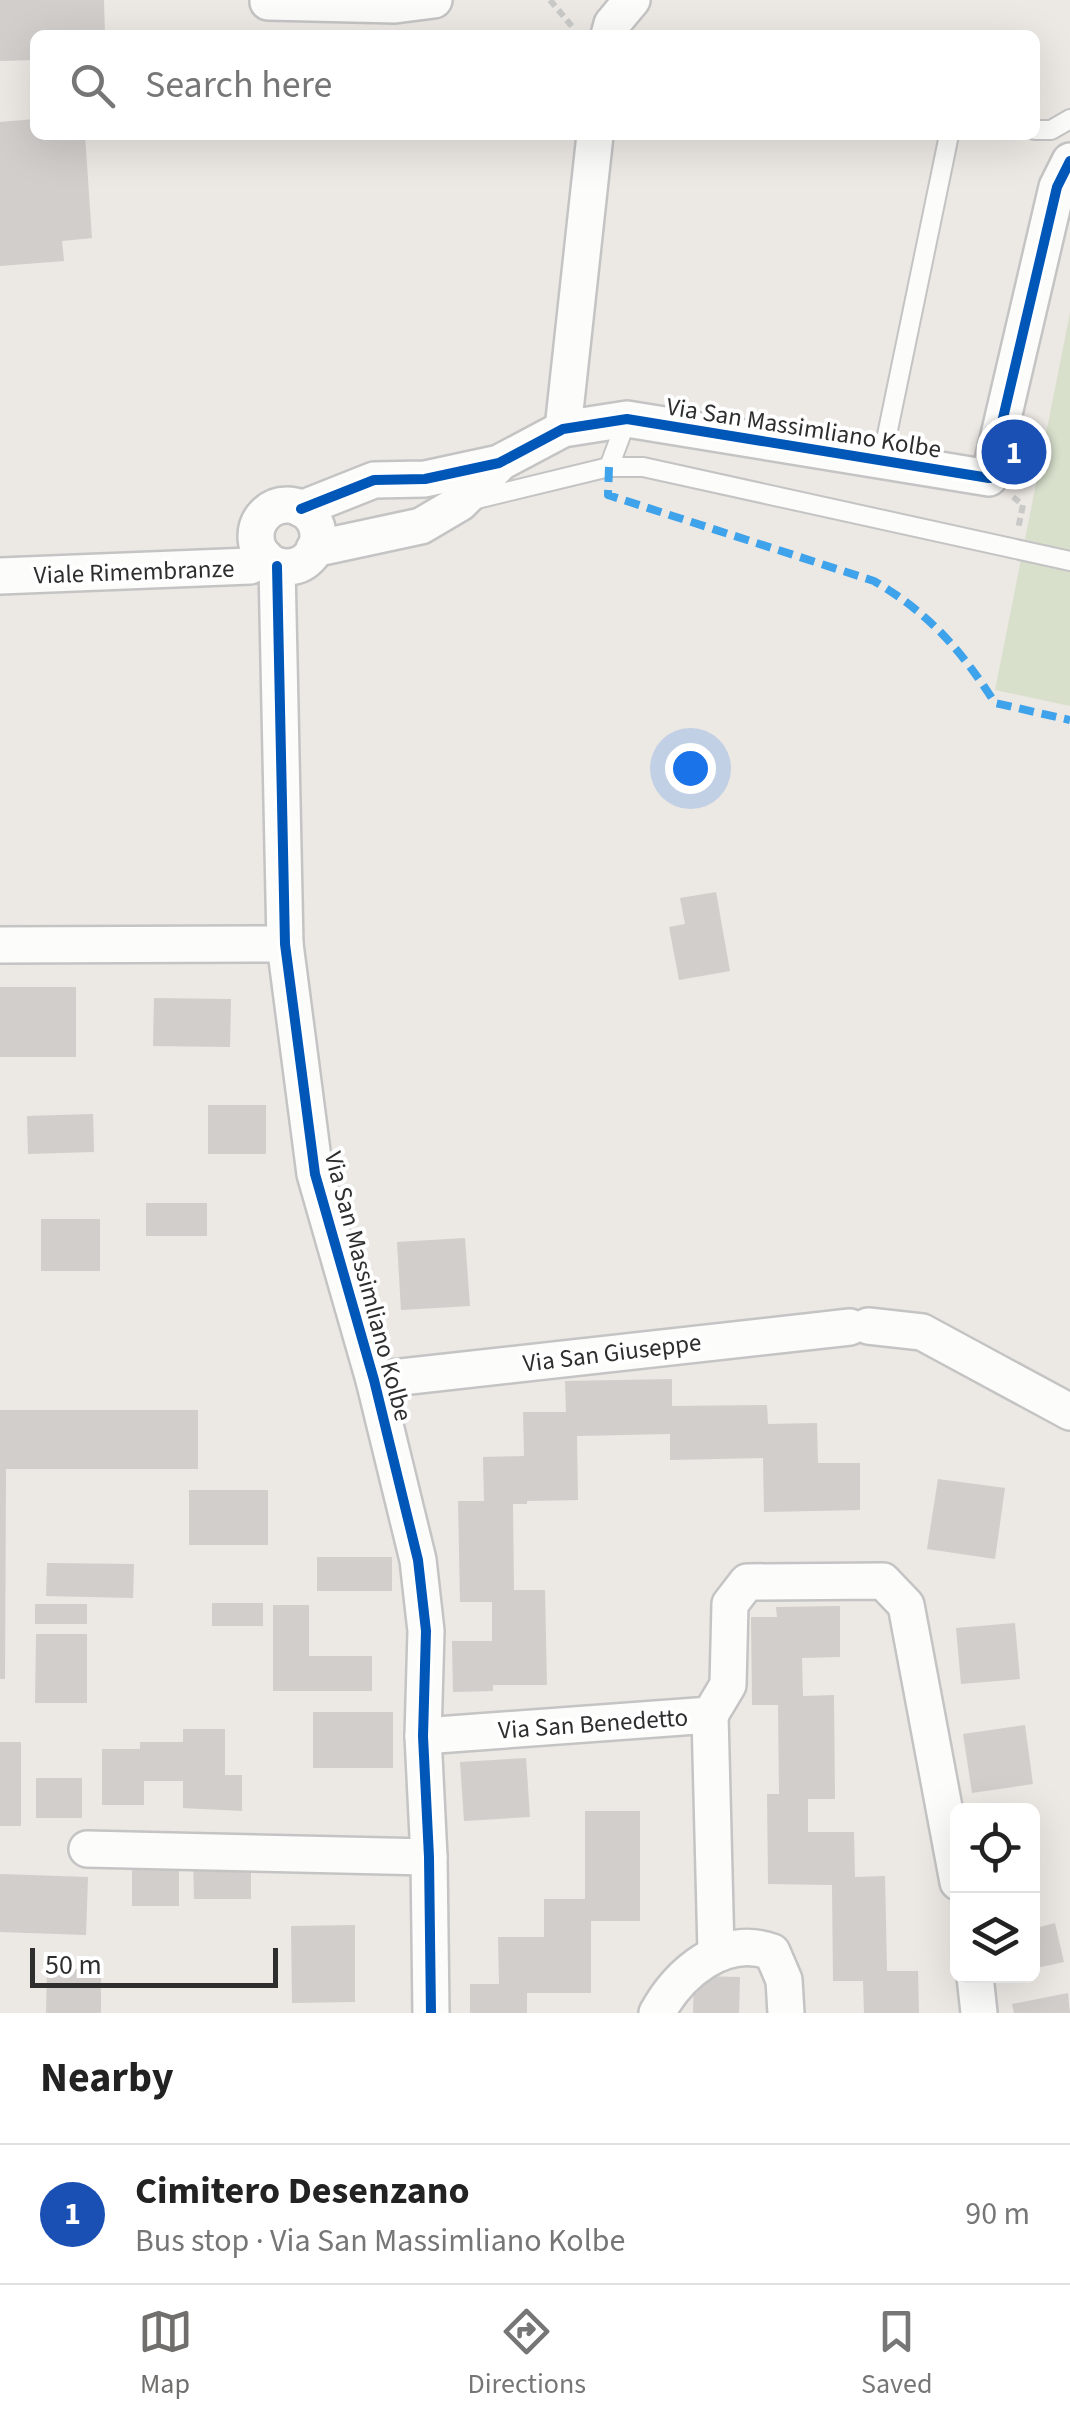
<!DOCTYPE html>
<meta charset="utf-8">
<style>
:root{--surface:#fff;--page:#f2f2f2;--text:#222;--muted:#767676;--line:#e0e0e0;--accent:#706f6e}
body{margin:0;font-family:"Source Sans 3",sans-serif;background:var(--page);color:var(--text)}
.controls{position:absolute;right:30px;bottom:30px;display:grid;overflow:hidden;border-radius:15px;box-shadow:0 10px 40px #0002}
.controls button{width:90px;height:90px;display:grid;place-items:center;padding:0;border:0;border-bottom:2px solid var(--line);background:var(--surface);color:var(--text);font:50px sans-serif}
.scale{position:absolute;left:30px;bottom:25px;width:248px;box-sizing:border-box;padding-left:10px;border:5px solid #2e2e2e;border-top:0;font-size:28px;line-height:35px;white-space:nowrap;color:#2e2e2e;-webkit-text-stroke:8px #fff;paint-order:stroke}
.you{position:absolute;left:690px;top:768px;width:35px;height:35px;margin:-25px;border:8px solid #fff;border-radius:50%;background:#1a73e8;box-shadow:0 0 0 15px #1a73e833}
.badge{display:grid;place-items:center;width:65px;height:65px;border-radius:50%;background:var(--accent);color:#fff;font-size:32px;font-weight:700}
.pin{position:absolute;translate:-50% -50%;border:5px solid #fff;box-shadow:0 2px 10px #0006}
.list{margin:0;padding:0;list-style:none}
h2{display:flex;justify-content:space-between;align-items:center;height:130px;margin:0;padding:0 40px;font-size:42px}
h2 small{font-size:32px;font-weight:400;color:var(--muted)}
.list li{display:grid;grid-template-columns:65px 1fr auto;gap:30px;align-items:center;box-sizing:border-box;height:140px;padding:0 40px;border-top:2px solid var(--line)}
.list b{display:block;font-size:38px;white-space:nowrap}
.list p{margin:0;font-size:32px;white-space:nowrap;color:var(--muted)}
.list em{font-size:32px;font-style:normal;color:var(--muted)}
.icon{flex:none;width:55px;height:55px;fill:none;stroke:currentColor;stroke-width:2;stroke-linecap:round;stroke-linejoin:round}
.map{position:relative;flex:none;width:1070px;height:2013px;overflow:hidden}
.search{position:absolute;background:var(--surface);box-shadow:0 10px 40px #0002;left:30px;right:30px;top:30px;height:110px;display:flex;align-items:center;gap:25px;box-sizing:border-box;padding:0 35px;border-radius:15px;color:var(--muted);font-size:38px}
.sheet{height:270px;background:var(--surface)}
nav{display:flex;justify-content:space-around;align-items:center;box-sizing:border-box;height:140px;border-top:2px solid var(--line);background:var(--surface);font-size:28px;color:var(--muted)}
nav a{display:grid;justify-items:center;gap:5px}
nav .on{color:var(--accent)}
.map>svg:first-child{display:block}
.cemetery{fill:#d8e0cc}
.building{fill:#d1cecb}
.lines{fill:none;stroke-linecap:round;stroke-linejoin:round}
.service-casing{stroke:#c5c4c5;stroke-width:22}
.minor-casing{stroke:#c5c4c5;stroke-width:40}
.path{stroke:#c9c9c8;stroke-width:6;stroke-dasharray:8 5;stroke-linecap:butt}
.service{stroke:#fcfcfb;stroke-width:18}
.minor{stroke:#fcfcfb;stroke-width:35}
.quiet{stroke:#3ea3eb;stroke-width:8;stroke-dasharray:15 8;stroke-linecap:butt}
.cycleway-casing{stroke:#fff;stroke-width:16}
.cycleway{stroke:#0057b8;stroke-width:10}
.labels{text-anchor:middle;stroke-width:8;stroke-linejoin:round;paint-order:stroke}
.street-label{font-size:25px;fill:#2e2e2e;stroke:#fff}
</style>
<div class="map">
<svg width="1070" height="2013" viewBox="0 0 1070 2013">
<rect width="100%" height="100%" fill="#ece8e4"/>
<!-- cemetery -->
<path class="cemetery" d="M1070,313v393l-75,-16z"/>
<!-- building -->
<g class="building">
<path d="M0,0h104l1,35h-70v25l-35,1z"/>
<path d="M35,119v16h50l7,103 -30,3 2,20 -64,5v-144z"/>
<path d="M716,892l14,79 -51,9 -10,-53 16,-3 -5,-26z"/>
<rect x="0" y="987" width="76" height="70"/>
<path d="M154,998l77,1 -1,48 -77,-1z"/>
<rect x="208" y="1105" width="58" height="49"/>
<path d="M93,1114l1,38 -66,2 -1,-38z"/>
<rect x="146" y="1203" width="61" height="33"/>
<rect x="41" y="1219" width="59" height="52"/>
<path d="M465,1238l5,68 -69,4 -4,-68z"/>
<path d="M672,1379v27l95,-1 1,19 49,-1 1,40h42v47l-96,2 -1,-54 -93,2v-26l-93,2 1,64 -51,1v3h-14l1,86h31l2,95h-54v6l-40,1 -1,-51h40v-39h-32l-2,-101h26l-1,-44 41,-1 -1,-44h43l-1,-31z"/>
<path d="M0,1410h198v59h-192l-1,210h-5z"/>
<path d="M938,1479l67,9 -10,71 -68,-10z"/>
<rect x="189" y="1490" width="79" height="55"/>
<rect x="317" y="1557" width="75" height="34"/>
<path d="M47,1563l87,1 -1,34 -87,-2z"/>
<rect x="212" y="1603" width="51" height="23"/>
<rect x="35" y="1604" width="52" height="20"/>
<path d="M273,1605h36v51h63v35h-99z"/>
<path d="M840,1606v51l-38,1 1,38 31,-1 1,104h-27v33h46l1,45 30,-1 2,95h31l1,42h-55l-1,-32h-30l-1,-96 -64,-1 -1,-90h12l-1,-89h-26l-1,-88h26l-1,-10z"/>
<path d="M1015,1623l5,56 -59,5 -5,-56z"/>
<path d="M36,1634h51v69h-52z"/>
<rect x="313" y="1712" width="80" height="56"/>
<path d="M1025,1725l8,59 -61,9 -9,-59z"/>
<path d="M183,1729h42v46h17v36l-59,-3v-27h-39v24h-42v-56h38v-7h43z"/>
<rect x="0" y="1742" width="21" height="84"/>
<path d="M526,1758l4,59 -66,4 -4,-59z"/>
<rect x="36" y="1778" width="46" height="40"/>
<path d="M585,1811h55v110h-49v72h-64v20h-57v-29h29l-1,-47h46v-38h41z"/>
<rect x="132" y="1854" width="47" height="52"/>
<path d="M193,1854h58v45h-57z"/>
<path d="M0,1874l88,3 -2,58 -86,-3z"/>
<path d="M1055,1923l9,39 -32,7v-40z"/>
<path d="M355,1925v77l-63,1 -1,-77z"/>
<path d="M47,1969h54v44h-55z"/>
<path d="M694,1976l46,1 -1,36h-46z"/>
<path d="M1068,1993l2,20h-56l-2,-9z"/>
</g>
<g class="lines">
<defs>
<g id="service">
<path d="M1035,130h16l19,-11"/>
<path d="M627,419l-18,48h34l427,94"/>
<path d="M882,459l67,-324"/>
<path d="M473,500l136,-33"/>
</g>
<g id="minor">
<path d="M268,2l127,3 39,-5"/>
<path d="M609,35l3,-11 20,-24"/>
<path d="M563,429l32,-294"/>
<circle cx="287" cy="536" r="31"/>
<path d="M301,509l73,-29 51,-1 74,-16 64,-34 64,-10 362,59 68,-291 13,-26"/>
<path d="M314,549l107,-23 39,-23 39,-39"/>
<path d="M277,566l8,378 30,230 59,206 44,180 8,71 -3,105 6,121 2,156"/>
<path d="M0,576l250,-10 15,-9"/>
<path d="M0,945l285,-1"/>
<path d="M868,1326l54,6 148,80"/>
<path d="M374,1380l476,-53"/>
<path d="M710,1715l6,237"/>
<path d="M423,1736l287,-21 18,-30 2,-81 17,-22 136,-1 23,24 52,277"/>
<path d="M87,1849l342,8"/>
<path d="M975,1976l4,37"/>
<path d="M657,2013c22,-40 67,-79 115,-61l12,28 2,33"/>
</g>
</defs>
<!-- service casing -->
<use href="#service" class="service-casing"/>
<!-- minor casing -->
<use href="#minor" class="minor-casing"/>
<!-- path -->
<g class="path">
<path d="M550,0l25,30"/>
<path d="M1013,497l10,8 -5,24"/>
</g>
<!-- service -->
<use href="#service" class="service"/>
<!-- minor -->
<use href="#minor" class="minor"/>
<!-- quiet -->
<path class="quiet" d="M609,467l-1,28 266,86c55,32 87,69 121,122l75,17"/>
<defs>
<g id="cycleway">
<path d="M301,509l73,-29 51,-1 74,-16 64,-34 64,-10 362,59 68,-291 13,-26"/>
<path d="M277,566l8,378 30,230 59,206 44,180 8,71 -3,105 6,121 2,156"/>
</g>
</defs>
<!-- cycleway casing -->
<use href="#cycleway" class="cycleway-casing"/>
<!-- cycleway -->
<use href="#cycleway" class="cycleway"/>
</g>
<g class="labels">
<!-- street labels -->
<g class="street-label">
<text transform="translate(804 427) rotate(9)" y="9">Via San Massimliano Kolbe</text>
<text transform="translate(134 571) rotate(-2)" y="9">Viale Rimembranze</text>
<text transform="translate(369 1286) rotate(75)" y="9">Via San Massimliano Kolbe</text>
<text transform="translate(612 1352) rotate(-7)" y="9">Via San Giuseppe</text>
<text transform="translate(593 1723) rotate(-4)" y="9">Via San Benedetto</text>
</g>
</g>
</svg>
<div class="controls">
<button><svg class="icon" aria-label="locate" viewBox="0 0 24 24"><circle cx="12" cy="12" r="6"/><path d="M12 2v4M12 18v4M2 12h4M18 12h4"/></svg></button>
<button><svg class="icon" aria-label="layers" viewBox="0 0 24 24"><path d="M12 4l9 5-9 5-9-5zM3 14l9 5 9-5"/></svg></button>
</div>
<div class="scale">50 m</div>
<div class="you"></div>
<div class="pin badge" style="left:1014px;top:452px;background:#1a4fb4">1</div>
<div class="search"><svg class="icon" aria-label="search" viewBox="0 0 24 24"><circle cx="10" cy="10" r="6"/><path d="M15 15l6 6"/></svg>Search here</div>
</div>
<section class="sheet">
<h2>Nearby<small></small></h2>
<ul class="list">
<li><span class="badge" style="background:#1a4fb4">1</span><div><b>Cimitero Desenzano</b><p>Bus stop · Via San Massimliano Kolbe</p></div><em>90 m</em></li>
</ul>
</section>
<nav>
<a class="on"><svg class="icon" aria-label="map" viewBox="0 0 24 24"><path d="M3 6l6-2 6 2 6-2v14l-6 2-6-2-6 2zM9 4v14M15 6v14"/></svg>Map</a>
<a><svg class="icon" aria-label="directions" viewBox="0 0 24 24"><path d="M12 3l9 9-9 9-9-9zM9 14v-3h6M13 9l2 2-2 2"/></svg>Directions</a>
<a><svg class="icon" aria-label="saved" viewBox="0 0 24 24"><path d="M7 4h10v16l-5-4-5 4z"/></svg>Saved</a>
</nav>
